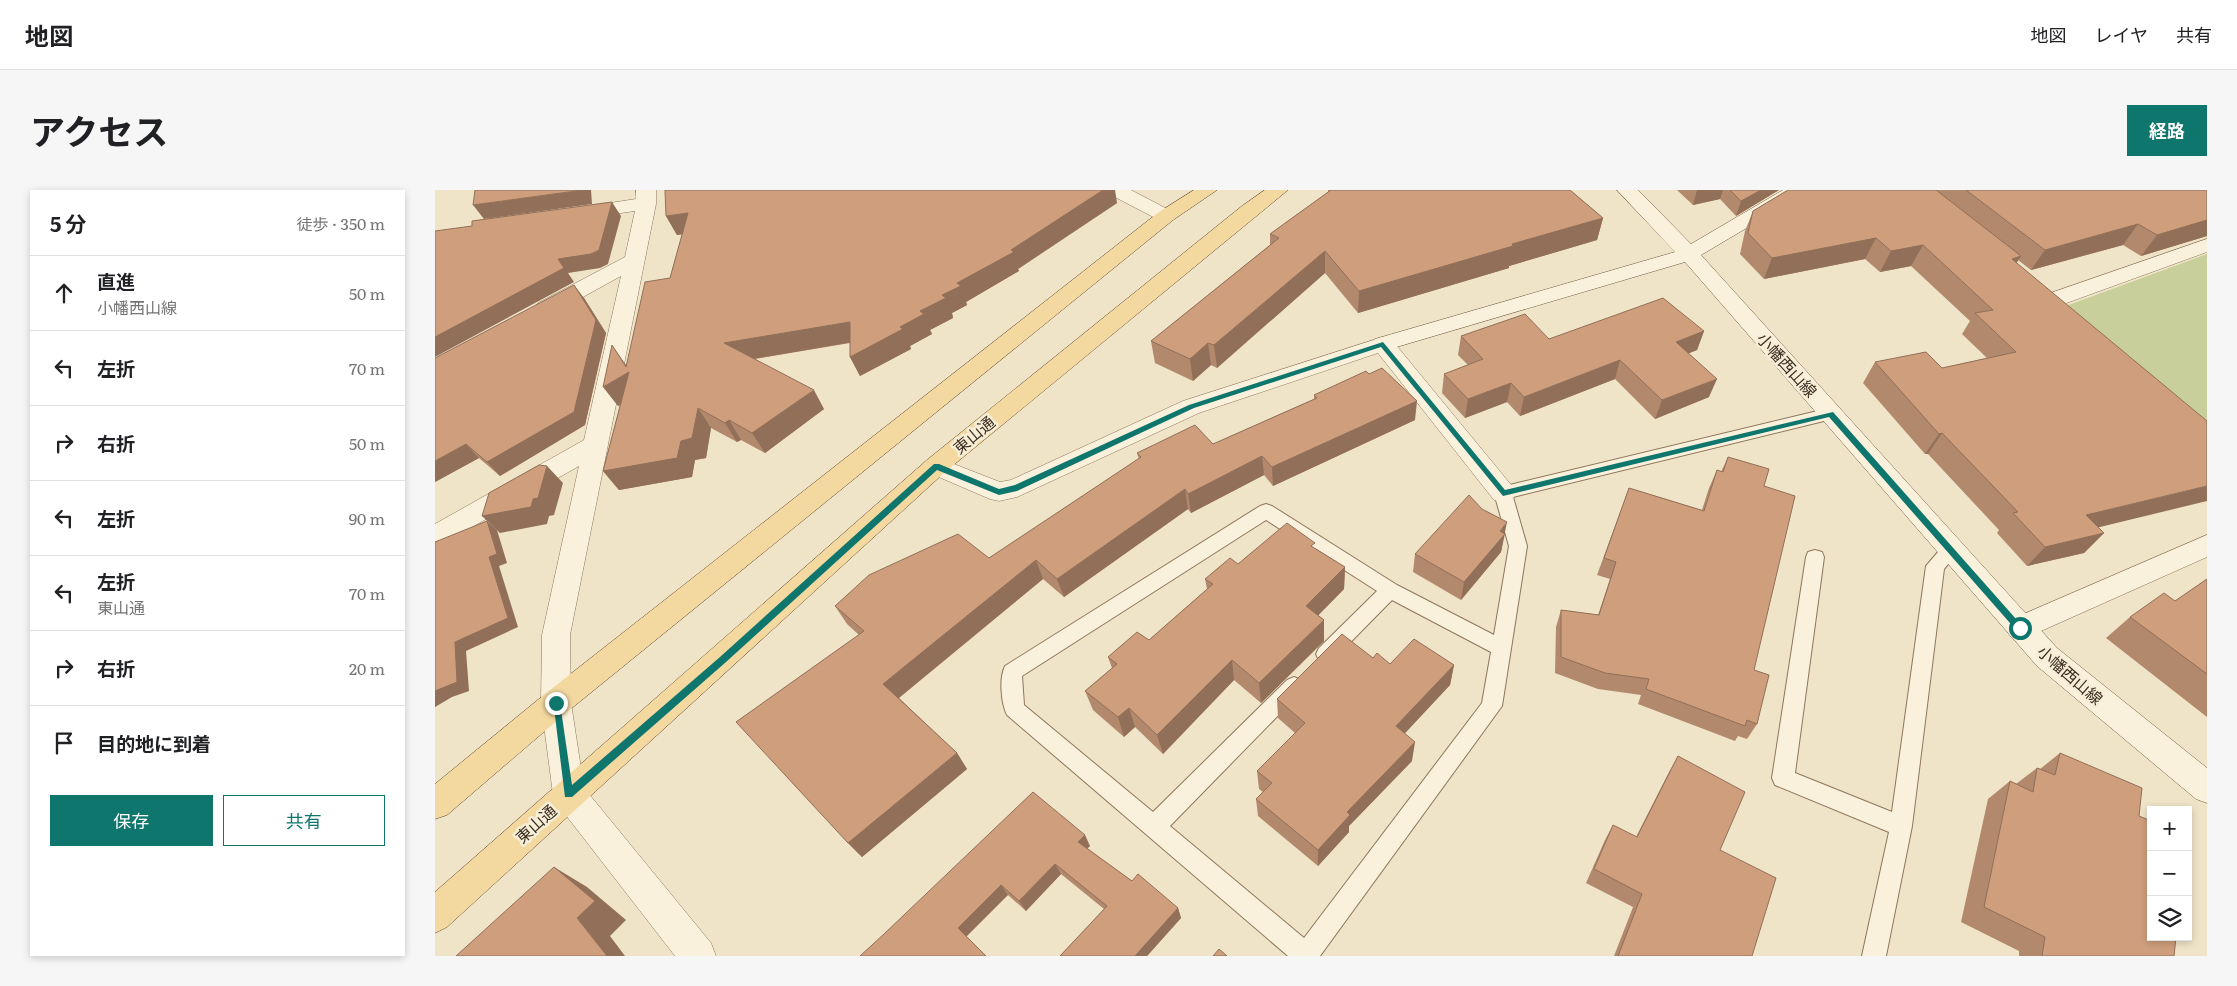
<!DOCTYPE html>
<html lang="ja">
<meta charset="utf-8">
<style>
:root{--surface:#fff;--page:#f6f6f6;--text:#202124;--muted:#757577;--line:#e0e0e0;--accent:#0f766e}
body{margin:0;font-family:Literata,"Noto Sans JP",serif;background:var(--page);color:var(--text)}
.controls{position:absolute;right:15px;bottom:15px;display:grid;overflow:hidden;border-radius:0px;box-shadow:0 2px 8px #0003}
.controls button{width:45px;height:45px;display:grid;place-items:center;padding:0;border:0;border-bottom:1px solid var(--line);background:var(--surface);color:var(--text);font:25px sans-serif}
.stop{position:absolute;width:15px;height:15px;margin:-11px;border:4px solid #0f766e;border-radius:50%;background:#fff}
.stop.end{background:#0f766e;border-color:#fff;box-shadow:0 1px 5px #0008}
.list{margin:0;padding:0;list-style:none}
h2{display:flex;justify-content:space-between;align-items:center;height:65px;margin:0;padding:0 20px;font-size:21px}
h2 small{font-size:16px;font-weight:400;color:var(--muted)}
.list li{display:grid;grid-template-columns:32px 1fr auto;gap:15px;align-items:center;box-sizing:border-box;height:75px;padding:0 20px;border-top:1px solid var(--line)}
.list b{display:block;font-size:19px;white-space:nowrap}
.list p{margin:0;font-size:16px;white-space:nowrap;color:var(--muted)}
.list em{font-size:16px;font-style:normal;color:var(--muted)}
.actions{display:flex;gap:10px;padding:15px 20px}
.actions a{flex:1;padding:11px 0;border:1px solid var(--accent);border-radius:0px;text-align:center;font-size:18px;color:var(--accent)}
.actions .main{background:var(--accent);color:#fff}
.icon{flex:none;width:28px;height:28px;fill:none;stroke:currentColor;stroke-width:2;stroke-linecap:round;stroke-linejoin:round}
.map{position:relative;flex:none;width:1772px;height:766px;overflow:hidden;border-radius:0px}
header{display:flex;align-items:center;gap:30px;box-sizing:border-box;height:70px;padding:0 25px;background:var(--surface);border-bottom:1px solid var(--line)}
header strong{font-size:24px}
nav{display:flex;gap:28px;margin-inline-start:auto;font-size:18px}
.intro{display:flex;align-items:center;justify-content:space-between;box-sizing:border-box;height:120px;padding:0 30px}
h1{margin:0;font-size:35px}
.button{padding:12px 22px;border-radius:0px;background:var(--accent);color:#fff;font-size:18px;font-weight:700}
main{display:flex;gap:30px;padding:0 30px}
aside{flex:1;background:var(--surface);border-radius:0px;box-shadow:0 2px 8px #0003}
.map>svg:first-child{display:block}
.green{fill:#c9cf9b}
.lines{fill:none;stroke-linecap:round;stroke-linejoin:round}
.lane-casing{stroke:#8d765c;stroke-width:2}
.street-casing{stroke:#8d765c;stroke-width:1}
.secondary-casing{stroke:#6f573f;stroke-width:1}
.primary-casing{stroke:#5b4430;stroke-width:1}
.lane{fill:#faf1dc;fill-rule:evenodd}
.street{fill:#faf1dc;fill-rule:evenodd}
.secondary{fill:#faf1dc;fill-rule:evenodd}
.primary{fill:#f3d9a0;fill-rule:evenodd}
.wall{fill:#b2896c}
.shaded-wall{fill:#916f58}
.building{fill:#cf9f7d;stroke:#916f58}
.route{fill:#0f766e}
.labels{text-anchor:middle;stroke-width:5;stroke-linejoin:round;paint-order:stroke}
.street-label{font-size:16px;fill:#3d2e20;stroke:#f7eed8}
</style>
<header>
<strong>地図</strong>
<nav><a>地図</a><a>レイヤ</a><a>共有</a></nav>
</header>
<div class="intro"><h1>アクセス</h1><a class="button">経路</a></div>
<main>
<aside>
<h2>5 分<small>徒歩 · 350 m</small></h2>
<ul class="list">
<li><svg class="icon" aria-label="ahead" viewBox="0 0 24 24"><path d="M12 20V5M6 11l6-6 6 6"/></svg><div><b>直進</b><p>小幡西山線</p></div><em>50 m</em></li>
<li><svg class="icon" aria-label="left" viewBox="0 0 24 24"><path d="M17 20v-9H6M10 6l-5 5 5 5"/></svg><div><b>左折</b></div><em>70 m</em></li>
<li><svg class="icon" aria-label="right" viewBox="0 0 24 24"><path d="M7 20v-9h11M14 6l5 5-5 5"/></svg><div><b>右折</b></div><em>50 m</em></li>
<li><svg class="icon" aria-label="left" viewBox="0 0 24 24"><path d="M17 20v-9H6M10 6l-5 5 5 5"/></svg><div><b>左折</b></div><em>90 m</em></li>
<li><svg class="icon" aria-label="left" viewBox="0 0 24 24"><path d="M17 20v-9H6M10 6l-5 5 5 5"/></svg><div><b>左折</b><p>東山通</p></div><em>70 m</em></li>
<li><svg class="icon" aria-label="right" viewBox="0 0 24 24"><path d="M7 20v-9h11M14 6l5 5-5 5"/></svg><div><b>右折</b></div><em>20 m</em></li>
<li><svg class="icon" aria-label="arrive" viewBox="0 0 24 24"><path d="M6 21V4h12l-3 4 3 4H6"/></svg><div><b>目的地に到着</b></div></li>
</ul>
<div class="actions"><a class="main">保存</a><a>共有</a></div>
</aside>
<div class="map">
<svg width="1772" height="766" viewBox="0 0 1772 766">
<rect width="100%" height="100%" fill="#f0e4c8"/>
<!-- green -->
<path class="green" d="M1772,64v170l-141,-118z"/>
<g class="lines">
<defs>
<g id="lane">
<path d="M1395,218l6,2 2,4 -2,4 -323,79 14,49 -25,160 -182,250h-32l-281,-241c-6,-12 -8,-37 -2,-49l255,-160 6,-2 6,2 125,79 97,50 15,-89 -15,-53 3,-5zM831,330l111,71 -58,57 -3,6 3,6 7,2 7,-2 59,-60 99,52 -9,51 -178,235 -134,-112 131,-134 3,-6 -3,-6 -7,-3 -7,3 -134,132 -129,-107 -2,-29z"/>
<path d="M1516,353l7,2 2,5 -16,19 -32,257 -26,130h-24l27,-124 -114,-47 -3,-7 34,-221 2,-5 7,-2 7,2 2,5 -29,216 97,39 34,-246 18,-21z"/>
</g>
<g id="street">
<path d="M201,0h20v14l-86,431 1,68 13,85 127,155 5,13h-41l-117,-151 -5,-11 -12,-91 1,-68 37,-169 -135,77 -9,3v-22l149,-84 37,-164 -67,37 -8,2 -8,-2 -3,-5 3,-5 87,-46 10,-46 -57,8 -7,-2 -3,-4 3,-4 65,-10z"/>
<path d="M671,0h25l42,22 3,4 -3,4h-14l-50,-26z"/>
<path d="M1772,49v13l-146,53 -8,2 -8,-2 -3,-5 3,-5z"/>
<path d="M948,147l8,2 121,147 4,7 -4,7 -9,2 -9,-2 -116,-147 -179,60 -182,84 -18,4 -9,-2 -63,-27 -4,-6 4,-6 9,-3 64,25 11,-2 172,-79z"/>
<path d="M1772,345v22l-177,79 -10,4 -10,-4 -4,-8 4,-8z"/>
</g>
<path id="secondary" d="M1182,0h21l53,54 92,-54h24l-3,4 -103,61 356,393 150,120v35l-11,-4 -159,-133 -352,-404 -302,89 -8,-2 -3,-5 3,-5 300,-87z"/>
<g id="primary">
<path d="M759,0h23l-44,30 -606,492 -120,103 -12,4v-35l110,-90 614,-482z"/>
<path d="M830,0h23l-343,282 -498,455 -12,6v-41l492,-432 315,-254z"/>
</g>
</defs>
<!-- lane casing -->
<use href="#lane" class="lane-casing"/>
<!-- street casing -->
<use href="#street" class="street-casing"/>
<!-- secondary casing -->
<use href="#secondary" class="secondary-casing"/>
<!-- primary casing -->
<use href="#primary" class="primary-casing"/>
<!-- lane -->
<use href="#lane" class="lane"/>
<!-- street -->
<use href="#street" class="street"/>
<!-- secondary -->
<use href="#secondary" class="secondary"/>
<!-- primary -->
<use href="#primary" class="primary"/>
</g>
<!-- wall -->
<g class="wall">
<path d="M893,0h242l33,28 -6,22 -88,26v2l-151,45 -33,-40 -108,95 -6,-3 -18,16 -38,-18 -4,-22 119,-96v-11l58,-42z"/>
<path d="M1242,0h102l-43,26 -16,-17 -27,6z"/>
<path d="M1353,0h419v46l-66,20 -18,-11 -92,25 -13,-10 -1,3 81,265 6,5 -20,20 -57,13 -30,-33 2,-3 -71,-76h-3l-62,-71 12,-21 67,6 45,-10 -25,-24 8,-13 -59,-55 -31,6 -15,-13 -101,20 -24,-25 5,-23 8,-20z"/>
<path d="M682,13l-99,66 1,2 -53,31 1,3 -15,8 1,5 -23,12 2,4 -22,12 1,3 -51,27 -10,-19v-14l-95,16 69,50 -59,44 -24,-13 -4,2 -26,-14 -5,30 -11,2 -3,17 -73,13 -16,-19 17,-66 -2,1 8,-41 44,-87 12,-44 -5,1 -11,-19z"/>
<path d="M149,108l22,35 -21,92 -85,51 -21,-18 -44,24z"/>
<path d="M1269,141l-7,19 -8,3 20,44 -54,22 -40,-40 -95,37 -13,-14 -42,16 -23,-25 2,-19 24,-9 -10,-10 3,-19 88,3z"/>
<path d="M934,184l46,46 -142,66 -9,-11 -73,38 -3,-4 -124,88 -21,-18 -144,119 58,55 10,16 -105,88 -14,-14 11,-208 -12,-11 -12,-18 154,-48 150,-99 -2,-6 76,-9 101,-45v-4z"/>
<path d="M1293,267l36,29 -10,184 3,54 -10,15 -9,-3 -3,5 -97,-37 3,-9 -43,-6 -43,-16 1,-46 5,-17 37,5 12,-36 -13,-4 32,-87 73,22 7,-22 8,-18 4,2z"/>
<path d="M1070,343l-4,19 -40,48 -48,-28 2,-18z"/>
<path d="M880,358l30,19 -1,22 -26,26 6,5v21l-63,62 -27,-23 -71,74 -28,-27 -11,10 -31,-27 -8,-19 27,-23 -4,-11 41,-17 58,-51 -2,-10 33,-15z"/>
<path d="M1772,389v138l-101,-79 24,-21 45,-16z"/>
<path d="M955,474l64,1 -4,20 -46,49 8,27 -63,65v6l-31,34 -60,-50 -2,-17 7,-7 -4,-3 -2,-18 38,-38 -17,-15 -1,-19z"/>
<path d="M1625,563l79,63 35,140h-155v-5l-58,-29 27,-123 22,-18 6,3 21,-16 3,1z"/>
<path d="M1243,566l42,94 32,106h-138l19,-49 -47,-24 19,-43 8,-15 23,12 33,-65z"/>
<path d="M655,656l-3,2 45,33 46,27 3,10 -34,38h-87l44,-47 -43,-35 -35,37 -18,-16 -124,39z"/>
</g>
<!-- shaded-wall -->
<g class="shaded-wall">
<path d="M148,0h8l1,14 -108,15 -11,-14z"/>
<path d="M668,0h12l2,13 -99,66 1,2 -53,31 1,3 -15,8 1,5 -23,12 2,4 -22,12 1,3 -51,27 -10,-19 50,-30 57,-44 54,-33z"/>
<path d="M1262,0h26l-3,9 -27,6z"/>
<path d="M1326,0h18l-43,26 5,-15z"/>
<path d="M177,12l9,14 -13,48 -8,4 -32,5 6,9 -139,75v-20l123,-78z"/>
<path d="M253,23l11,19 -22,3 -11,-19z"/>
<path d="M1168,28l-6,22 -88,26v2l-151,45 1,-22 153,-47z"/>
<path d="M1772,30v16l-66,20 16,-21z"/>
<path d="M1703,34l-15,21 -92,25 14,-20z"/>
<path d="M1441,48l-11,21 -101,20 8,-21z"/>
<path d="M1488,55l-12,21 -31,6 11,-21z"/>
<path d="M890,61v22l-108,95 -3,-23z"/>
<path d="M1586,66l-14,21 5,-18z"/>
<path d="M139,95l10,13 22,35 -21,92 -85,51 -13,-14z"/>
<path d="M415,132l9,19 -124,21 -11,-19z"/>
<path d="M1269,141l-7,19 -27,11 6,-19z"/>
<path d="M773,153l3,22 -18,16 -3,-22z"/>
<path d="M177,155l14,20v2z"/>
<path d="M1185,170l-5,19 -95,37 4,-19z"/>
<path d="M194,182l14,20 -25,14 -15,-19z"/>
<path d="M1282,189l-8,18 -54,22 7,-19z"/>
<path d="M1076,193l-4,19 -42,16 3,-19z"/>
<path d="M379,200l10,19 -59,44 -13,-20z"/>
<path d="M982,211l-2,19 -142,66 -1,-19z"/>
<path d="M263,218l13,20 -5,30 -11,2 -3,17 -73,13 -16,-19 78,-30z"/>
<path d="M294,230l12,20 -4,2 -12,-19z"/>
<path d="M1507,243l-14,21h-3l14,-20z"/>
<path d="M31,254l13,14 -44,24v-21z"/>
<path d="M827,266l2,19 -73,38 -3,-19z"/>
<path d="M112,276l16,17 -9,32 -5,1 -2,8 -47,9 -18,-17 51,-17z"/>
<path d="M1772,296v15l-140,34 19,-20z"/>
<path d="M750,299l3,20 -124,88 -7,-18z"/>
<path d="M52,331l10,9 10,33 -8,3 19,61 -52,24 3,40 -17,6 -17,10v-16l54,-134z"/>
<path d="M1072,332l-6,30 -40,48 3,-18z"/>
<path d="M1669,343l-20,20 -57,13 18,-19z"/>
<path d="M601,370l7,19 -148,122 -12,-17z"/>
<path d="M910,377l-1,22 -37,38 -1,-21z"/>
<path d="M889,430v21l-63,62 -2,-20z"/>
<path d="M797,470l2,20 -71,74 -6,-19z"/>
<path d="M1019,475l-4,20 -56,60 2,-19z"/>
<path d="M694,518l6,19 -11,10 -6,-20z"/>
<path d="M980,552l-3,19 -63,65v6l-31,34v-16l29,-38z"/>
<path d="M522,563l10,16 -105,88 -14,-14z"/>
<path d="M650,645l5,11 -6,6 -6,-10z"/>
<path d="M620,674l6,10 -35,37 -7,-10z"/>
<path d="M119,677l33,20 39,33 -16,16 15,20h-18l-30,-38z"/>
<path d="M566,695l7,10 -42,42 -8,-9z"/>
<path d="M743,718l3,10 -34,38h-12z"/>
</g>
<!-- building -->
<g class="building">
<path d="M40,0h108l-110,15z"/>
<path d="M230,0h438l-92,60 3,2 -57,31 4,3 -19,9 4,3 -26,13 4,3 -24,13 3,2 -53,28v-35l-126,21 90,47 -62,43 -23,-13 -4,3 -27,-15 -6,30 -11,3 -4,17 -74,13 26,-99 -26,15 9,-42 14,22 19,-85 25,-4 18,-65 -22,3z"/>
<path d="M896,0h239l33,28 -91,26 1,2 -154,45 -34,-40 -111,94 -6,-2 -18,16 -39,-18 128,-103 -9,-4z"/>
<path d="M1295,0h31l-20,11z"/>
<path d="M1353,0h148l85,66 -9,3 195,162v65l-121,29 18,18 -59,14 -32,-34 5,-1 -76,-79 -3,1 -64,-72 51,-10 16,16 74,-16 -41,-39 18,-3 -70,-65 -32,6 -15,-13 -104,20 -24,-25 5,-22z"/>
<path d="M1531,0h241v30l-50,15 -19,-11 -93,26z"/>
<path d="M177,12l-13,48 -8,4 -33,5 6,9 -129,69v-106l37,-5v-5z"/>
<path d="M139,95l22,35 -22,92 -87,50 -21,-18 -31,17v-103z"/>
<path d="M1228,108l41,33 -28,11 41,37 -55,21 -42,-40 -96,37 -13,-14 -43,16 -24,-25 39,-15 -22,-23 64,-22 24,25z"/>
<path d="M947,178l35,33 -145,66 -10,-11 -74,38 -3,-5 -128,90 -21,-19 -153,124 74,69 -109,90 -112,-121 128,-91 -29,-25 34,-31 89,-41 31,24 152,-101 -4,-4 58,-28 18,19 104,-46 -3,-3 52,-24 3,3z"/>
<path d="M1293,267l41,12 -5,17 31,10 -41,174 15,5 -12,49 -10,-4 -2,6 -99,-37 3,-10 -44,-6 -44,-16v-47l38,5 17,-53 -12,-4 25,-70 75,23 13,-41 6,2z"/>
<path d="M104,275l8,1 -9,32 -5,1 -2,8 -49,9 7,-23z"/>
<path d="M1034,305l13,14 25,13 -7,9 5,3 -41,48 -49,-28z"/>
<path d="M52,331l10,33 -8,3 19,61 -53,24 2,40 -22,9v-149z"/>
<path d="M852,333l28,20 -4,3 34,21 -39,39 18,14 -65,63 -27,-23 -75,75 -28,-27 -11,9 -33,-26 32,-27 -9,-7 29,-25 12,8 64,-56 -8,-5 25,-21 8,6z"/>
<path d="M1772,389v95l-77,-57 34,-24 11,8z"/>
<path d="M907,444l31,24 4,-5 13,11 24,-25 40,26 -58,61 19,16 -68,70 3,3 -32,35 -62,-51 16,-16 -15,-12 48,-48 -28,-24z"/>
<path d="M1625,563l82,35 -3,28 12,5v116h25l-2,19h-132l3,-19 -61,-30 26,-126 23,11 4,-24 18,7z"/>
<path d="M1243,566l67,36 -25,58 56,28 -24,78h-134l24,-62 -48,-25 19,-44 24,12z"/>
<path d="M598,602l52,43 -7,7 54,39 6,-7 40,34 -43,48h-75l47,-50 -52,-42 -36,37 -18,-16 -43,43 28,28h-126l24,-22z"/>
<path d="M119,677l41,34 -18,17 30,38h-151z"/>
<path d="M784,759l8,7h-14z"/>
</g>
<!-- route -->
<path class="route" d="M948,152l122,148 328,-78 191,216 -1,3h-6l-188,-214 -326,79 -122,-149 -187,61 -177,83 -18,4 -62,-25 -211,192 -154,135h-7l-12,-97 3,-1 4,4 12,82 148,-128 214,-193h5l60,25 16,-4 174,-80z"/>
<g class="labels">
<!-- street labels -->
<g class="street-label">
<text transform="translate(1352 175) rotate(48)" y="6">小幡西山線</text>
<text transform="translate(539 245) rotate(-40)" y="6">東山通</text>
<text transform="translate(1635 485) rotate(41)" y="6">小幡西山線</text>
<text transform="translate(101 634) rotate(-42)" y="6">東山通</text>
</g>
</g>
</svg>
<div class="controls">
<button>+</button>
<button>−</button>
<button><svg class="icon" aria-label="layers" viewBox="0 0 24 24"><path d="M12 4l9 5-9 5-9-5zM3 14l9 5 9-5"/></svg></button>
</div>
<div class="stop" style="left:1585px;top:438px"></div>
<div class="stop end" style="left:121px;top:513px"></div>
</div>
</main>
